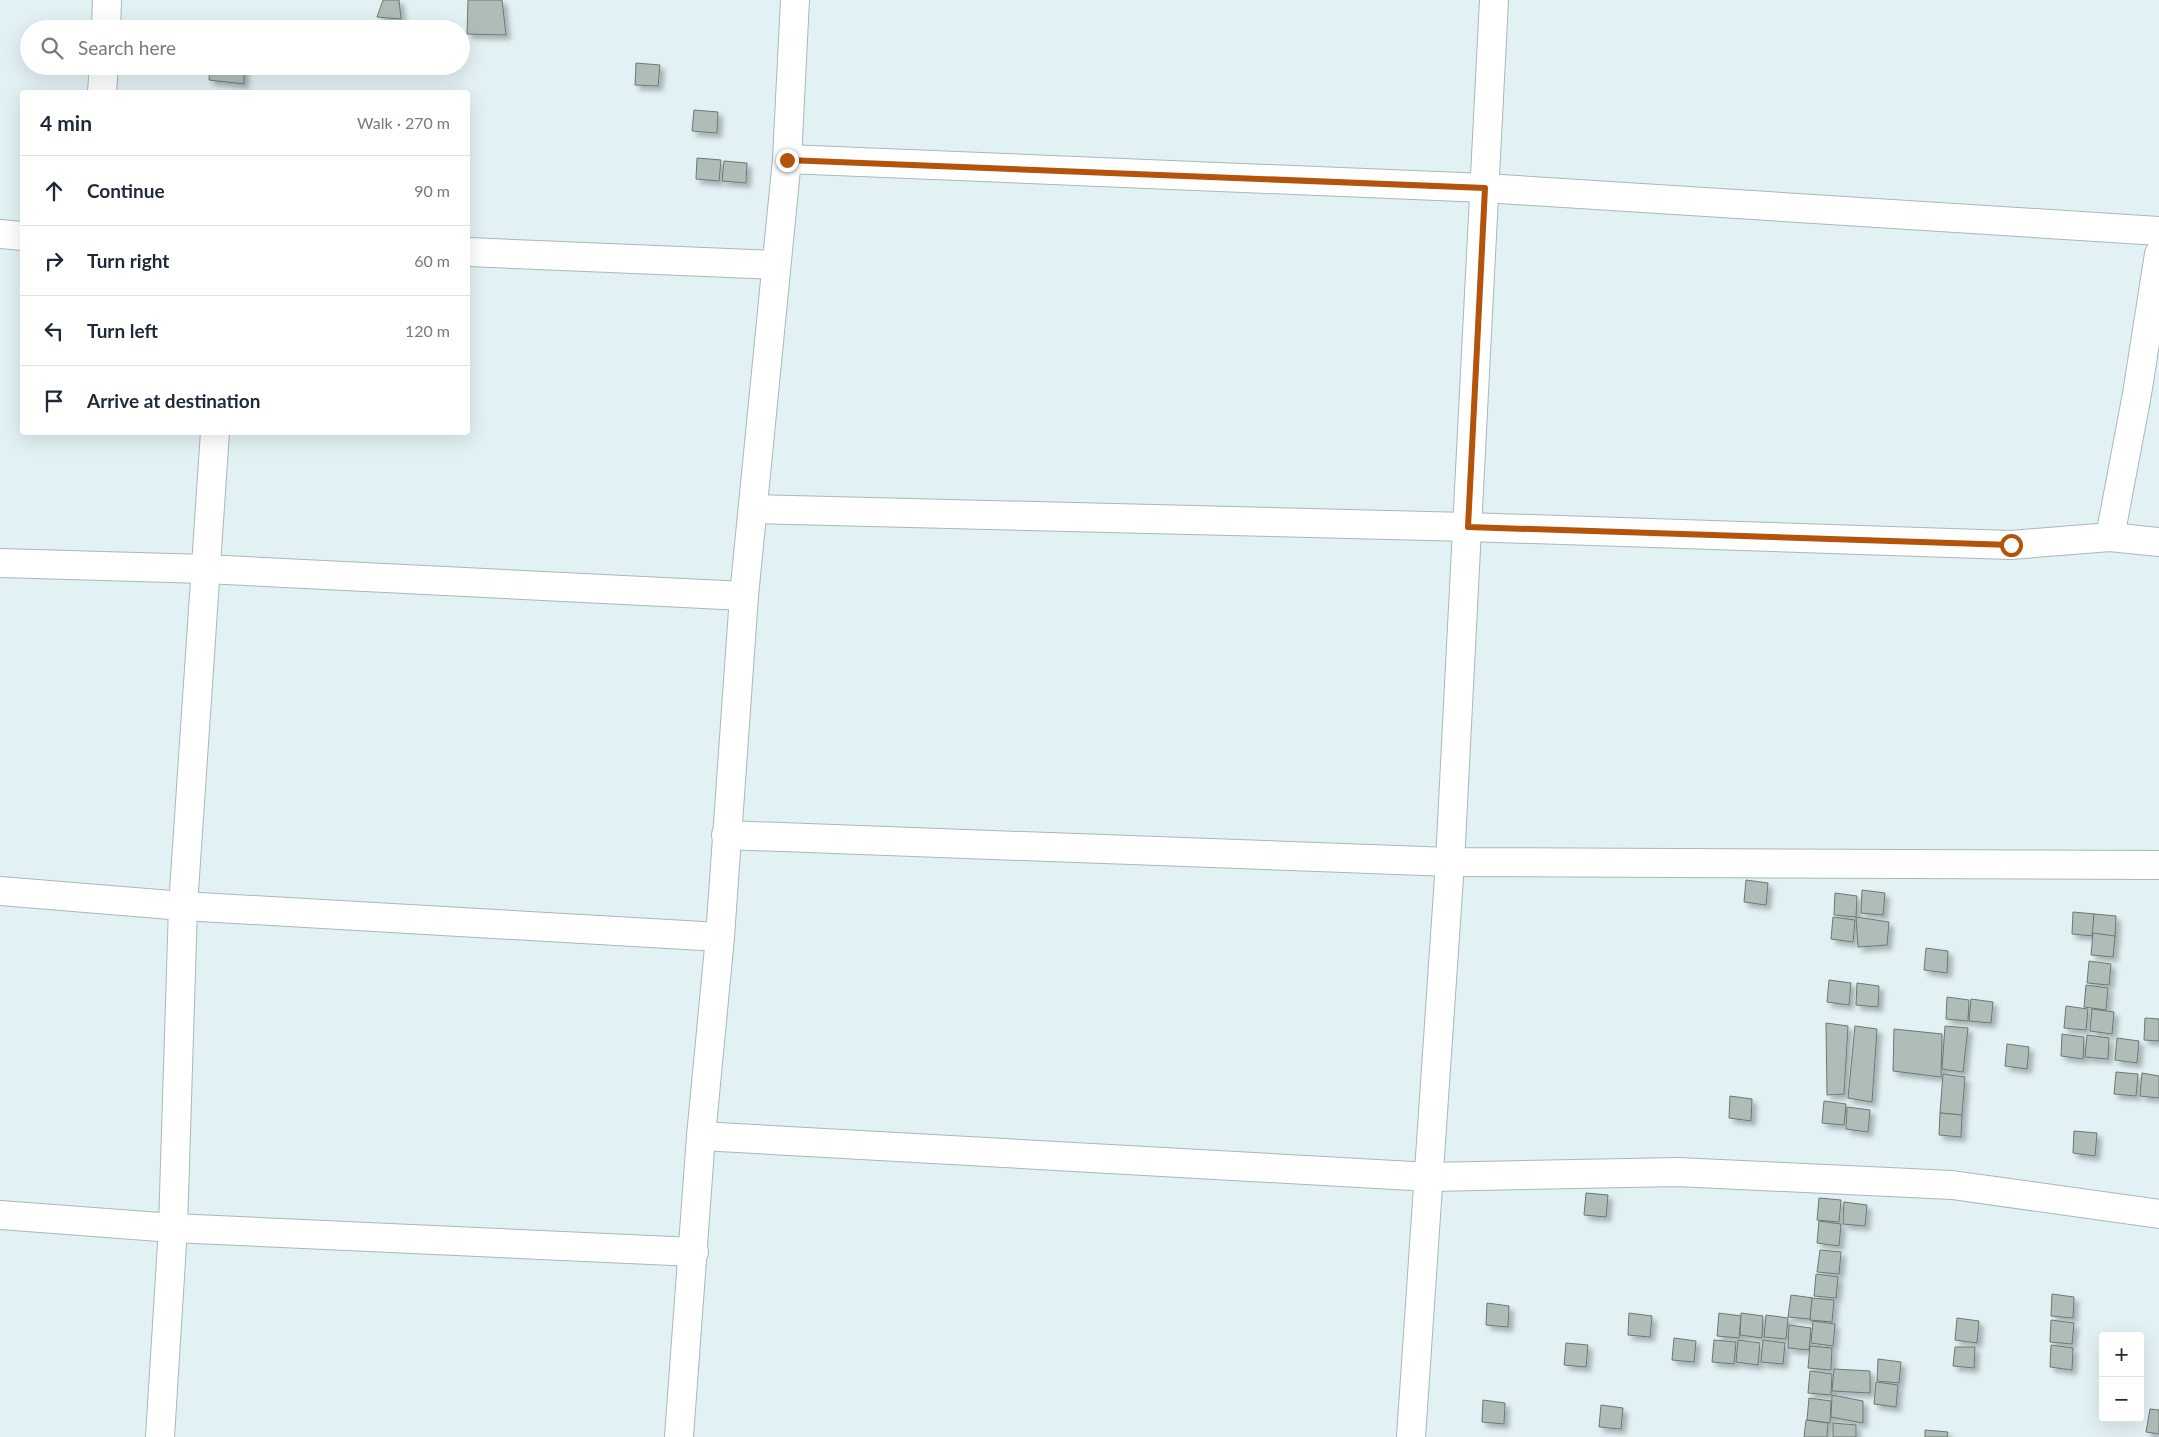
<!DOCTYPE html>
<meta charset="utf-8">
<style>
:root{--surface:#fff;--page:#f2f2f3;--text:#1f2937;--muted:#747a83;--line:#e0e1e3}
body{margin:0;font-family:Lato,sans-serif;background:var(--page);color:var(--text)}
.controls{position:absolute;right:15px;bottom:15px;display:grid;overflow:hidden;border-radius:5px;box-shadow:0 5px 20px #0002}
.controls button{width:45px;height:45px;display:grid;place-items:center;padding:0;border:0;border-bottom:1px solid var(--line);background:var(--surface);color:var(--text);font:25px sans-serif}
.stop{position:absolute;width:15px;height:15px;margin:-11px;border:4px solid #b45309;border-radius:50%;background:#fff}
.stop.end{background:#b45309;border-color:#fff;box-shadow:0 1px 5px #0008}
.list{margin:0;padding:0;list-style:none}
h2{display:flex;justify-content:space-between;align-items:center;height:65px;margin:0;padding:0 20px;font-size:21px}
h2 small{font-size:16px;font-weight:400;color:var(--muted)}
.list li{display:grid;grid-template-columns:32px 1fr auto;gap:15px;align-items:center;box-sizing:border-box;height:70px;padding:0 20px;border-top:1px solid var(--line)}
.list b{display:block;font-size:19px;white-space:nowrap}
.list em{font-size:16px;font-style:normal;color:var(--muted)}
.icon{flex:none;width:28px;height:28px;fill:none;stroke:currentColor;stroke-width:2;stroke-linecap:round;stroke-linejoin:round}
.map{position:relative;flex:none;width:2159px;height:1437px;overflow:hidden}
.search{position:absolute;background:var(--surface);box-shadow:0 5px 20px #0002;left:20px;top:20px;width:450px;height:55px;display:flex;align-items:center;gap:12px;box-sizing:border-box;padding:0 18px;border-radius:28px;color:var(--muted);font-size:19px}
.panel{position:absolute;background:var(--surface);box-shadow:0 5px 20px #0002;left:20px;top:90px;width:450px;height:345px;border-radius:5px}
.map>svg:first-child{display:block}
.building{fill:#afbdb9;stroke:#6b7875;filter:url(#shadow)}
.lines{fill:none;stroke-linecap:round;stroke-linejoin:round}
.minor-casing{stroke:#a9b8bb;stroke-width:30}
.minor{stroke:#fff;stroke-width:28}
.route{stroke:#b45309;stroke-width:6}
</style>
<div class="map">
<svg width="2159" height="1437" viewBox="0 0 2159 1437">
<defs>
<filter id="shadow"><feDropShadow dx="4.5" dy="4.5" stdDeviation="2.5" flood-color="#0004"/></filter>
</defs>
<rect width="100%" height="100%" fill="#e2f1f4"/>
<!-- building -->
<g class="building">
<path d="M383,0h16l2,19 -24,-2z"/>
<path d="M468,0h34l4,35 -39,-1z"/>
<path d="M636,63l24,2 -2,21 -23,-1z"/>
<path d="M210,66h34v18l-35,-4z"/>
<path d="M694,110l24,2 -1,21 -25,-2z"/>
<path d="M697,158l24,2 -2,21 -23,-2z"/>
<path d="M724,161l23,2 -1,20 -24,-2z"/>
<path d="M1746,880l22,3 -2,22 -22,-3z"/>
<path d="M1862,890l23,3 -2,22 -22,-2z"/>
<path d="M1835,893l22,3 -1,21 -22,-2z"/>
<path d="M2073,912l22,2 -1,22 -22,-2z"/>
<path d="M2094,914l22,2 -1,22 -23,-2z"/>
<path d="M1833,917l22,3 -2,22 -22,-3z"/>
<path d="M1856,917l33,5 -2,23 -29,2z"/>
<path d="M2093,933l22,3 -2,21 -22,-2z"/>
<path d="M1926,948l22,3 -1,22 -23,-3z"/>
<path d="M2089,961l22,3 -2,21 -22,-2z"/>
<path d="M1829,980l22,3 -2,22 -22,-3z"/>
<path d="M1857,983l22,3 -1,21 -22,-2z"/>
<path d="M2086,985l22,3 -2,22 -22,-3z"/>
<path d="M1947,997l22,3 -1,21 -22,-2z"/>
<path d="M1971,999l22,3 -2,21 -22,-2z"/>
<path d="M2066,1006l22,3 -2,21 -22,-2z"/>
<path d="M2092,1009l22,3 -2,22 -22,-3z"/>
<path d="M2145,1018l14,1v22l-15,-1z"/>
<path d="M1826,1023l22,3 -4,68 -17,1z"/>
<path d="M1855,1026l22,3 -5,73 -24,-4z"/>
<path d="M1945,1026l23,2 -5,44 -21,-3z"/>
<path d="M1894,1029l48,5 -1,43 -48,-6z"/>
<path d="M2062,1034l22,3 -1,22 -22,-3z"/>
<path d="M2087,1035l22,3 -1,21 -23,-2z"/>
<path d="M2117,1038l22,3 -2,22 -22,-3z"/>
<path d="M2007,1044l22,3 -2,22 -22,-3z"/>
<path d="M2116,1072l22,2 -2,22 -22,-2z"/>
<path d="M2142,1073l17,3v22l-19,-2z"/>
<path d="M1943,1074l22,3 -3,38 -22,-2z"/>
<path d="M1730,1096l22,3 -1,22 -22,-3z"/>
<path d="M1824,1101l22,3 -2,21 -22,-2z"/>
<path d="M1847,1107l23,3 -2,22 -22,-3z"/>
<path d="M1940,1113l22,2 -1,22 -22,-2z"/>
<path d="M2074,1131l23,2 -2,23 -22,-3z"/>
<path d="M1586,1193l22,2 -2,22 -22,-2z"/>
<path d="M1819,1198l22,2 -2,22 -22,-2z"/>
<path d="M1844,1202l23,3 -2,21 -22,-2z"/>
<path d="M1819,1221l22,3 -2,22 -22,-3z"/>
<path d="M1820,1250l21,2 -2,22 -22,-2z"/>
<path d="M1816,1274l22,3 -2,21 -22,-2z"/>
<path d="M2052,1294l22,3 -1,21 -22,-2z"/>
<path d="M1791,1295l22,3 -3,21 -22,-2z"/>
<path d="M1812,1298l22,2 -2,22 -22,-2z"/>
<path d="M1487,1303l22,3 -1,21 -22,-2z"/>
<path d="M1629,1313l23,3 -2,21 -22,-2z"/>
<path d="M1719,1313l22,3 -2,22 -22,-2z"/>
<path d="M1741,1313l22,3 -1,22 -22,-3z"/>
<path d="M1766,1315l22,3 -2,21 -22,-2z"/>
<path d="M1957,1318l22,3 -2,22 -22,-3z"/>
<path d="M2051,1320l23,3 -2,21 -22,-2z"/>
<path d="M1813,1321l22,3 -2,22 -22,-3z"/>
<path d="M1789,1325l22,3 -2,22 -21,-2z"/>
<path d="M1674,1338l22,3 -2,21 -22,-2z"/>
<path d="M1714,1340l22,2 -2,22 -22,-2z"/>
<path d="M1738,1340l22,3 -2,22 -22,-3z"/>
<path d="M1763,1340l22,3 -2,21 -22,-2z"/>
<path d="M1566,1343l22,2 -2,22 -22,-2z"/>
<path d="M2051,1345l22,3 -1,22 -22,-3z"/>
<path d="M1810,1346l22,2 -1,22 -23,-2z"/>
<path d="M1955,1347h20l-1,21 -21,-2z"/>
<path d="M1878,1359l23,3 -2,21 -22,-2z"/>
<path d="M1834,1369l36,2v22l-38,-2z"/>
<path d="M1810,1371l22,3 -1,21 -23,-2z"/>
<path d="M1876,1382l22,3 -2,22 -22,-3z"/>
<path d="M1832,1395l31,6v22l-32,-6z"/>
<path d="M1809,1398l22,3 -1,22 -23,-3z"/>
<path d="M1483,1400l22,3 -1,21 -22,-2z"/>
<path d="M1601,1405l22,3 -2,21 -22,-2z"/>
<path d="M2150,1409l9,1v24l-13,-2z"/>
<path d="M1806,1420l22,3 -1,14h-23z"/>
<path d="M1833,1423l23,2v12h-23z"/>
<path d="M1925,1430l23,2 -1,5h-22z"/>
</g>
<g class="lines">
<defs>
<g id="minor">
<path d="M106,29l1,-29"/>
<path d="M102,92l2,-26"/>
<path d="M787,159l698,29 674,43"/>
<path d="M0,234l22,2"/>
<path d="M468,252l308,13"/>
<path d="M753,509l715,18 543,18 99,-8 49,5"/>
<path d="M2110,537l27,-143 22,-140"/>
<path d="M0,563l205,6 539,27"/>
<path d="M726,835l724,27 709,3"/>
<path d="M0,891l183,15 537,31"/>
<path d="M701,1136l729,41 247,-5 275,13 207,29"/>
<path d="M0,1215l173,13 521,24"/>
<path d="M160,1437l13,-209 10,-322 32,-474"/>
<path d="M679,1437l22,-301 19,-199 24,-341 43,-437 8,-159"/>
<path d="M1411,1437l39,-575 44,-862"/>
</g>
</defs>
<!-- minor casing -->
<use href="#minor" class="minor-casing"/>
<!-- minor -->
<use href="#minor" class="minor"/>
</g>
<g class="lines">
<!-- route -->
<path class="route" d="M787,160l698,28 -17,339 543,18"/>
</g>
</svg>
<div class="controls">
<button>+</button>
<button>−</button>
</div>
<div class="stop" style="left:2011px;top:545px"></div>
<div class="stop end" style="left:787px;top:160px"></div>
<div class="search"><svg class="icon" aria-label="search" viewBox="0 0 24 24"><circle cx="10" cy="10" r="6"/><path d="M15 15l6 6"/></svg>Search here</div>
<section class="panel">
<h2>4 min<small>Walk · 270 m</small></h2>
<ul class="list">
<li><svg class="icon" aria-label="ahead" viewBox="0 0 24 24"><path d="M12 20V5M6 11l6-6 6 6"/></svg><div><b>Continue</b></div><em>90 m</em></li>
<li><svg class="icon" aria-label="right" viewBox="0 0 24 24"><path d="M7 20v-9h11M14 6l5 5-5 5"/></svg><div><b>Turn right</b></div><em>60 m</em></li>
<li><svg class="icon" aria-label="left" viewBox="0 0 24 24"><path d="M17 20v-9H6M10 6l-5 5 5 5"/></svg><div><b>Turn left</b></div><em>120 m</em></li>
<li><svg class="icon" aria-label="arrive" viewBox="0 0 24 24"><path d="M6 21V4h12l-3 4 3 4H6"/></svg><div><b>Arrive at destination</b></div></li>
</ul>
</section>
</div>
